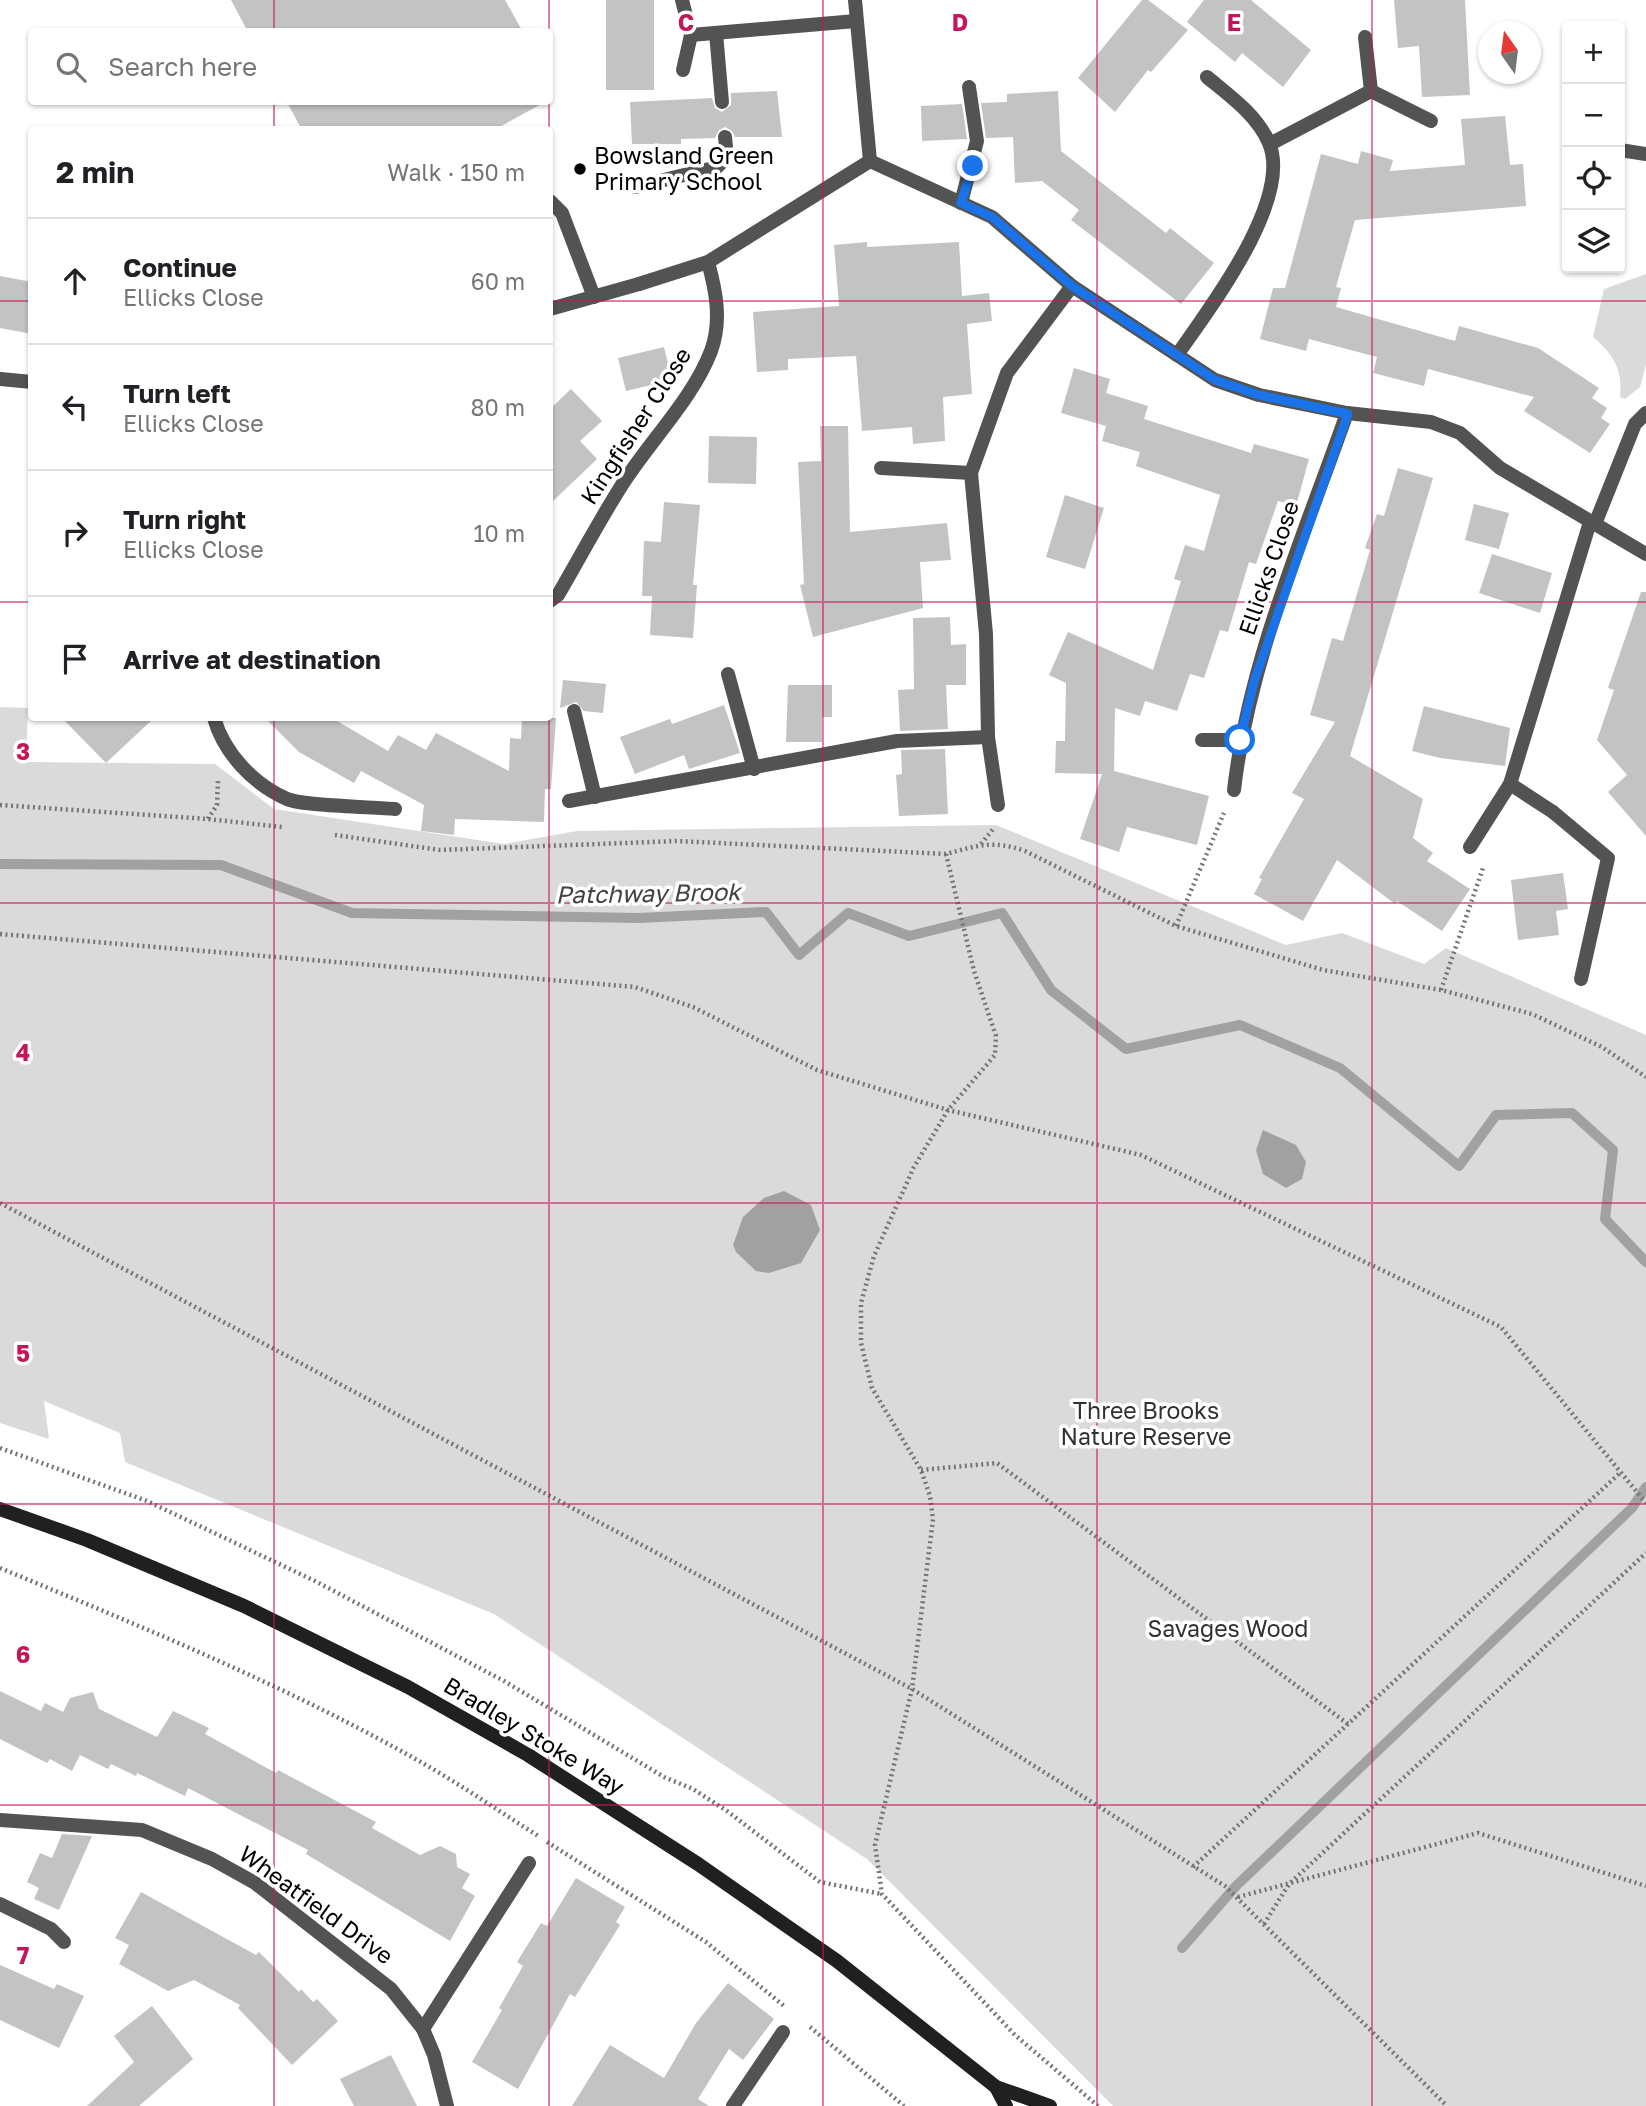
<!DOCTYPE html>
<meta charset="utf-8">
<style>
:root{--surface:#fff;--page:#f2f2f2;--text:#202124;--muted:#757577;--line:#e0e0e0}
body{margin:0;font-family:"Golos Text",sans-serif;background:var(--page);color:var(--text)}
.controls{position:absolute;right:21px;top:21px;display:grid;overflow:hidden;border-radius:7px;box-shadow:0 2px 5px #0004}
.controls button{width:63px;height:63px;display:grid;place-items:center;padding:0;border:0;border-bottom:2px solid var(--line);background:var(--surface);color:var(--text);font:35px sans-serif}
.compass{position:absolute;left:1478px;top:21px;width:63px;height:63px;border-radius:50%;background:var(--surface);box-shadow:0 2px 5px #0004;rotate:346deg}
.stop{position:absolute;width:21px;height:21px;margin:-16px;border:5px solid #1a73e8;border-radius:50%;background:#fff}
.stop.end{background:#1a73e8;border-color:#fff;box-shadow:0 2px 7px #0008}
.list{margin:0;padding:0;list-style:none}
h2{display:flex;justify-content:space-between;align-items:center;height:91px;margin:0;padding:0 28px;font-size:30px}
h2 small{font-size:23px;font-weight:400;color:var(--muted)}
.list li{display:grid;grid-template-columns:46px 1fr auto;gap:21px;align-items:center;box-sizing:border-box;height:126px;padding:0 28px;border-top:2px solid var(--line)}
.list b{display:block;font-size:26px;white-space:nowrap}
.list p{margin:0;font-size:23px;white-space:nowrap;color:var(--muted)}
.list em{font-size:23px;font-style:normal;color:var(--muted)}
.icon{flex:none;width:38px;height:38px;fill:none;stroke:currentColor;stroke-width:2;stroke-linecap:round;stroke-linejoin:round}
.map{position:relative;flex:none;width:1646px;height:2106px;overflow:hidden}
.search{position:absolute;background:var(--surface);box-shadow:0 2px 5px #0004;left:28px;top:28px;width:525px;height:77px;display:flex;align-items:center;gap:18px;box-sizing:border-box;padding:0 24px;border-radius:7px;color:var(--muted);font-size:26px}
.panel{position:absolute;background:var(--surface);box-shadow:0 2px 5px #0004;left:28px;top:126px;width:525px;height:595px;border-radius:7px}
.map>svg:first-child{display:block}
.green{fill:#dadada}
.water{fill:#a1a1a1}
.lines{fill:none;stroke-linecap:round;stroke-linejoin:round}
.stream{stroke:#a1a1a1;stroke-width:10}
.building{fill:#c3c3c3}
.path{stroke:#757575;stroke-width:4.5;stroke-dasharray:2 3.5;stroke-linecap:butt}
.lane{stroke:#535353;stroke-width:14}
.street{stroke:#535353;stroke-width:14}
.secondary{stroke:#202020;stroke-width:14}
.route{stroke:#1a73e8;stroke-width:9}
.grid{fill:none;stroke:#c2185b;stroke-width:2;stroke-opacity:0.55}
.poi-dot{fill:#000;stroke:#fff;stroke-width:2.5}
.labels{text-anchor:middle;stroke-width:7;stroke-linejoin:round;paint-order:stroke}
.poi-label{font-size:23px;fill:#000;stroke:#fff;text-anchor:start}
.street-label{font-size:23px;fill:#000;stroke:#fff}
.park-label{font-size:23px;fill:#313131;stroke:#fff}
.water-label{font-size:24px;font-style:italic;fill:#424242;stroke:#fff}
.grid-label{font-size:23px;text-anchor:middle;font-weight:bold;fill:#c2185b;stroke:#fff;stroke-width:7;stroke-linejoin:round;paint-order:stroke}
</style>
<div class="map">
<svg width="1646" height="2106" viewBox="0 0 1646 2106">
<rect width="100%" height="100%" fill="#fff"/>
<!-- green -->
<g class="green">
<path d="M1646,274v90l-6,23 -15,12 -5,-2c3,-28 -7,-43 -27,-60l11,-48z"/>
<path d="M0,707l28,1 -2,54 189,2 59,45 230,35 73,-13 419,-6 290,120 56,-12 82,31 22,-16 200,87v1071h-533l-246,-247 -373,-245 -369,-152 -5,-29 -76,-32 5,38 -49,-16z"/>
</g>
<!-- water -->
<g class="water">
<path d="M1263,1130l33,15 10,17 -4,17 -16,9 -23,-14 -7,-24z"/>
<path d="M784,1191l27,14 9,25 -19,33 -32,10 -13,-2 -20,-19 -3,-7 10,-28 21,-19z"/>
</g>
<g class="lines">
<!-- stream -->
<g class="stream">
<path d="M0,864l221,1 131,48 287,5 127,-6 33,43 49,-42 61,23 93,-23 49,77 75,59 114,-24 100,43 119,98 37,-51 76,-2 41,37 -8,69 41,43"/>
<path d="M1182,1948l54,-62 396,-378 14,-21"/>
</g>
</g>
<!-- building -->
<g class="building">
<path d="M231,0h274l18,32h-275z"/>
<rect x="606" y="0" width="48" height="90"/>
<path d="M1142,0h6l40,30 -37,42 -3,-2 -33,42 -37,-34z"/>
<path d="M1204,0h47l60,50 -28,37 -41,-34 -7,9 -48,-40z"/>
<path d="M1394,0h71l5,95 -48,2 -3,-51 -21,2z"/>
<path d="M777,91l5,46h-47l-3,-6 -7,-4 -6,3 -4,8 -34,1v5h-49l-2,-42 82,-4 3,10 7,4 9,-7v-12z"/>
<path d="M1058,91l3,60 105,82 4,-5 44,35 -33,41 -110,-84 8,-10 -37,-29 -27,2 -2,-46 -27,1 -5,-35 26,-1v-8z"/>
<path d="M287,102h258l-51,28h-192z"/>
<path d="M962,104l5,35 -45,2 -1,-35z"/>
<path d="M1505,116l5,49 13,-1 3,42 -171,14 -19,67 5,1 -5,19 119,34 4,-15 79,22 61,40 -7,10 15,10 -6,10 9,6 -20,29 -66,-42 10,-14 -106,-28 -4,17 -51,-13 4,-16 -68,-18 -3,12 -46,-12 13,-51h12l36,-134 37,10 3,-13 32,9 -3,11 75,-6 -4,-46z"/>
<path d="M867,242v5l92,-5 3,54 27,-3 3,28 -25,3 5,70 -29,3 2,44 -32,3 -1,-17 -50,4 -6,-75 -68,3v11l-31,2 -4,-60 86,-6 -5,-61z"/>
<path d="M0,276l32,6v52l-32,-6z"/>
<path d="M664,347l8,33 -46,11 -8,-33z"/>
<path d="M1074,368l36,11 -4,14 42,13 -4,13 107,34 3,-9 55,15 -13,47 -18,-5 -22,63 -7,-2 -21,70 -8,-2 -16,48 -14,-4 -13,37 -32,-10 -5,15 -25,-8 -1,63 95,25 -12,49 -70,-18 -8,25 -39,-13 22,-65 -47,-1 1,-32h9l1,-58 -17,-8 19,-43 85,38 28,-89 -7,-2 11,-34 19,6 16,-56 -84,-29 4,-14 -38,-11 4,-15 -45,-13z"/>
<path d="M571,389l31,32 -22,20 17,18 -47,45v-95z"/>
<path d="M820,426h28l2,106 97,-9 4,37 -31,2 3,46 -110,29 -13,-52 4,-1 -6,-122 23,-1z"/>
<path d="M709,436l48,1 -1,47 -48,-1z"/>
<path d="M1398,468l35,10 -83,278 73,43 -10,39 20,15 -6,8 43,28 -28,42 -45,-30 -2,3 -58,-44 -34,61 -49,-27 8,-15 -3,-1 45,-79 -12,-6 43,-71 -25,-7 22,-77 11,3 27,-91 -5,-2 12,-34 7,2z"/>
<path d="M1065,495l39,13 -19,61 -39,-12z"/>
<path d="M664,502l36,3 -7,80h4l-4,53 -43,-3 2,-39h-10l2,-55 17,1z"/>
<path d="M1474,504l35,9 -10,36 -34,-9z"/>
<path d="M1492,554l60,19 -12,40 -61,-20z"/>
<path d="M1641,592h5v244l-38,-44 19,-17 -30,-35 17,-50 -6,-2z"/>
<path d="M950,617l1,28 15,-1v41h-20l2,44 -48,2 -2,-41 16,-1 -1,-71z"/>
<path d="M563,680l43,4 -3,29 -19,-2 -8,-9 -16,6z"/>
<path d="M788,685h44v32h-10v25h-36z"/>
<path d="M724,705l16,48 -51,16 -5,-14 -49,19 -15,-37 50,-18 2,5z"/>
<path d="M1424,706l86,22 -5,38 -65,-8 -28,-7z"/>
<path d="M62,718h92l-48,45z"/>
<path d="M265,718h67l56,33 10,-16 28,15 10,-17 73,38 1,-33 11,1 1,-21h34l-5,71h-6l-1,33 -89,-3 -1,16 -33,-4 3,-26 -63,-34 -7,12 -55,-31z"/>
<path d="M945,749l3,65 -49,2 -3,-41 6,-1 -1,-24z"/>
<path d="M1563,873l5,36 -12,2 3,24 -41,5 -7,-60z"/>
<path d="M0,1691l41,20 4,-8 18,9 7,-14 23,-6 6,17 58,28 16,-26 36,17 -4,6 71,39 2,-3 98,52 -4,6 48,27 20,-9 16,8 1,13 13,7 -8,14 13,8 -25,45 -144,-87 2,-4 -120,-62 -3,8 -48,-23 -1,3 -25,-12 -3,5 -28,-14 -8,16 -22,-12 -3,4 -47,-24z"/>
<path d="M62,1834l30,2 -33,74 -25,-11 5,-11 -12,-6 13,-29 12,5z"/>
<path d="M576,1878l49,29 -9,15 4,3 -45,72 -5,-3 -52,95 -46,-27 30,-52 -3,-2 24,-42 -6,-4 24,-39 6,3z"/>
<path d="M141,1892l115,63 3,-3 40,40 2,-3 12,13 4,-3 21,22 -46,44 -54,-57 2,-3 -46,-25 -26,11 -49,-27 10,-19 -14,-7z"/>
<path d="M0,1965l54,24 3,-5 27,12 -25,52 -59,-28z"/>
<path d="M728,1983l46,36 -31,41 -14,-11 -31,50 11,7h-137l38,-61 54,33 32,-55z"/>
<path d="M152,2006l41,53 -54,47h-52l47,-44 -20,-26z"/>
<path d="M391,2055l26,51h-63l-14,-27z"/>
</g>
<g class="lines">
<!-- path -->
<g class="path">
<path d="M0,805l208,14 74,8"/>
<path d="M208,819l9,-14 1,-25"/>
<path d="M335,835l105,15 237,-9 269,13c33,-9 47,-14 79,-3l151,75 147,44 118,20 91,24 70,33 44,30"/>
<path d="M981,844l12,-15"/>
<path d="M946,854l28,117 22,65 -1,19 -47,55 -34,57 -40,89 -13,47v40l11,45 49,82 9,26 3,23 -21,170 -37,156 7,49 133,141 83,71"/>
<path d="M1176,926l48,-113"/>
<path d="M0,934l635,53 58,20 124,63 131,40 193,45 360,172 145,176"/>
<path d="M1441,990l42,-122"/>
<path d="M0,1203l912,486 313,197 222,220"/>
<path d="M0,1448l147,53 168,80 189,100 160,96 29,12 34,22 93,71 62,12"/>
<path d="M921,1470l76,-7 351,261"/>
<path d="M0,1568c142,59 285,117 419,193 41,23 81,51 121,76"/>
<path d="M547,1842l159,100 78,64"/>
<path d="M1193,1867l428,-395"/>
<path d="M1238,1897l240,-64 168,53"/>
<path d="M1264,1924l25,-40 357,-331"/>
<path d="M810,2027l94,79"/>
</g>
<!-- lane -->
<g class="lane">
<path d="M716,33l6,69"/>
<path d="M1365,37l6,54 60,30"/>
<path d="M1620,150l26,4"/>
<path d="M635,187l82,-20 10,-10 -2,-20"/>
<path d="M550,201l12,12 32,84"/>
<path d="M961,203l16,-62 -8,-54"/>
<path d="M550,309l89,-25"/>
<path d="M0,379l32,3"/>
<path d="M1595,524l40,-100 11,-11"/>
<path d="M574,711l21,86"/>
<path d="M214,718c10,35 39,66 73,81 16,7 87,8 108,10"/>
<path d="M1553,812l55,46 -27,121"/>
<path d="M0,1904l51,25 13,13"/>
</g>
<!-- street -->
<g class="street">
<path d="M682,0l9,35 -8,35"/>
<path d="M855,0l15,161 122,56 80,69 143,94 44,15 88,18 84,9 29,11 40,35 146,86"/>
<path d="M691,35l165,-14"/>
<path d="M1270,144l101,-53"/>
<path d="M639,284l69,-22 162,-101"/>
<path d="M1177,355c32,-46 116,-155 92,-212 -12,-28 -39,-47 -62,-66"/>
<path d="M881,468l90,5"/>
<path d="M550,601l8,-6c21,-36 40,-72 62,-107 27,-44 73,-89 91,-137 11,-30 5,-60 -3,-89"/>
<path d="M728,674l26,95"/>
<path d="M1202,740h38"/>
<path d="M1510,784l43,28"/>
<path d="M1234,790c15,-130 70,-254 113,-377"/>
<path d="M569,801l328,-60 91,-4"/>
<path d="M998,805l-10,-68 -2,-103 -15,-161 36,-100 65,-87"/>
<path d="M1470,847l40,-63 80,-262"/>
<path d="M0,1820l142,10 70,29 43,24 136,106 32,40 11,26 13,51"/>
<path d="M423,2029l106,-166"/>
<path d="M733,2106l50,-74"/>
</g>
<!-- secondary -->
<g class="secondary">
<path d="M0,1509l87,31 157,66 164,81 120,68 170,109 139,97 159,126 54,19"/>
<path d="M996,2087l10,19"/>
</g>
</g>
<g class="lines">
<!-- route -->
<path class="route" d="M973,166l-12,37 31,14 80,69 143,94 44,15 89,19 -94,268 -14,58"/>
</g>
<!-- grid -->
<path class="grid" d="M274,0v32M549,0v32M823,0v2106M1097,0v2106M1372,0v2106M274,102v28M549,102v28M0,301h32M550,301h1096M0,602h32M550,602h1096M274,718v1388M549,718v1388M0,903h1646M0,1203h1646M0,1504h1646M0,1805h1646"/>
<!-- markers -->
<circle class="poi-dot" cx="580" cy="169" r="7"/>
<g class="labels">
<!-- poi labels -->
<g class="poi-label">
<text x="594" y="164">Bowsland Green<tspan x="594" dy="26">Primary School</tspan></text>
</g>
<!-- street labels -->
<g class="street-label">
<text transform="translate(636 426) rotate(-57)" y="8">Kingfisher Close</text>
<text transform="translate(1269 568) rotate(-71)" y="8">Ellicks Close</text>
<text transform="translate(534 1736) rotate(31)" y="8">Bradley Stoke Way</text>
<text transform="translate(316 1905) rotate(36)" y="8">Wheatfield Drive</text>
</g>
<!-- park labels -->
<g class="park-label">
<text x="1146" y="1419">Three Brooks<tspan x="1146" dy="26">Nature Reserve</tspan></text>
<text x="1228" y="1637">Savages Wood</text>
</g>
<!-- water labels -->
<g class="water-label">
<text transform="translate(648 894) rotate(-1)" y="8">Patchway Brook</text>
</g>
</g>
<g class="grid-label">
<text x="686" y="31">C</text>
<text x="960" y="31">D</text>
<text x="1234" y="31">E</text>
<text x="23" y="760">3</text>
<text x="23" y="1061">4</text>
<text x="23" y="1362">5</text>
<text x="23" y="1663">6</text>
<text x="23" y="1964">7</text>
</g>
</svg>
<div class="controls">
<button>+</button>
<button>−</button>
<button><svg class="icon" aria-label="locate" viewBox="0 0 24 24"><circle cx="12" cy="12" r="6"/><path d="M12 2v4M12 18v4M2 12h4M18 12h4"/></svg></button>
<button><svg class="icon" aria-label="layers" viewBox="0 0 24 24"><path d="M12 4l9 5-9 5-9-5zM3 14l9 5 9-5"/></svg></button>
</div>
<svg class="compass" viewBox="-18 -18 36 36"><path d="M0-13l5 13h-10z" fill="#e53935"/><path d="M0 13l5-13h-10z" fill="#757577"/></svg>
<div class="stop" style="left:1240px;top:740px"></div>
<div class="stop end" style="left:973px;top:166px"></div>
<div class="search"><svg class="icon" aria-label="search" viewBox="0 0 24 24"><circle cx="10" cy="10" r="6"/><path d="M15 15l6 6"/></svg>Search here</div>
<section class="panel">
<h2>2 min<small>Walk · 150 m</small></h2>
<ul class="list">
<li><svg class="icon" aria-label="ahead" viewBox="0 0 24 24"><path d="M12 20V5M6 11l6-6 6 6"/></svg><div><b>Continue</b><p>Ellicks Close</p></div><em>60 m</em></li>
<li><svg class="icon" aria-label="left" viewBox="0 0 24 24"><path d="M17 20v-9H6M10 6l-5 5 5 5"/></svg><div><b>Turn left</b><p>Ellicks Close</p></div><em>80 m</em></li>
<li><svg class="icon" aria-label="right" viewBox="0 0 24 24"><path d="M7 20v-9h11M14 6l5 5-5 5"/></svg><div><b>Turn right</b><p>Ellicks Close</p></div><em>10 m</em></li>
<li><svg class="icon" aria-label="arrive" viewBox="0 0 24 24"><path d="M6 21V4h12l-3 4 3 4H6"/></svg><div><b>Arrive at destination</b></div></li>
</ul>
</section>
</div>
